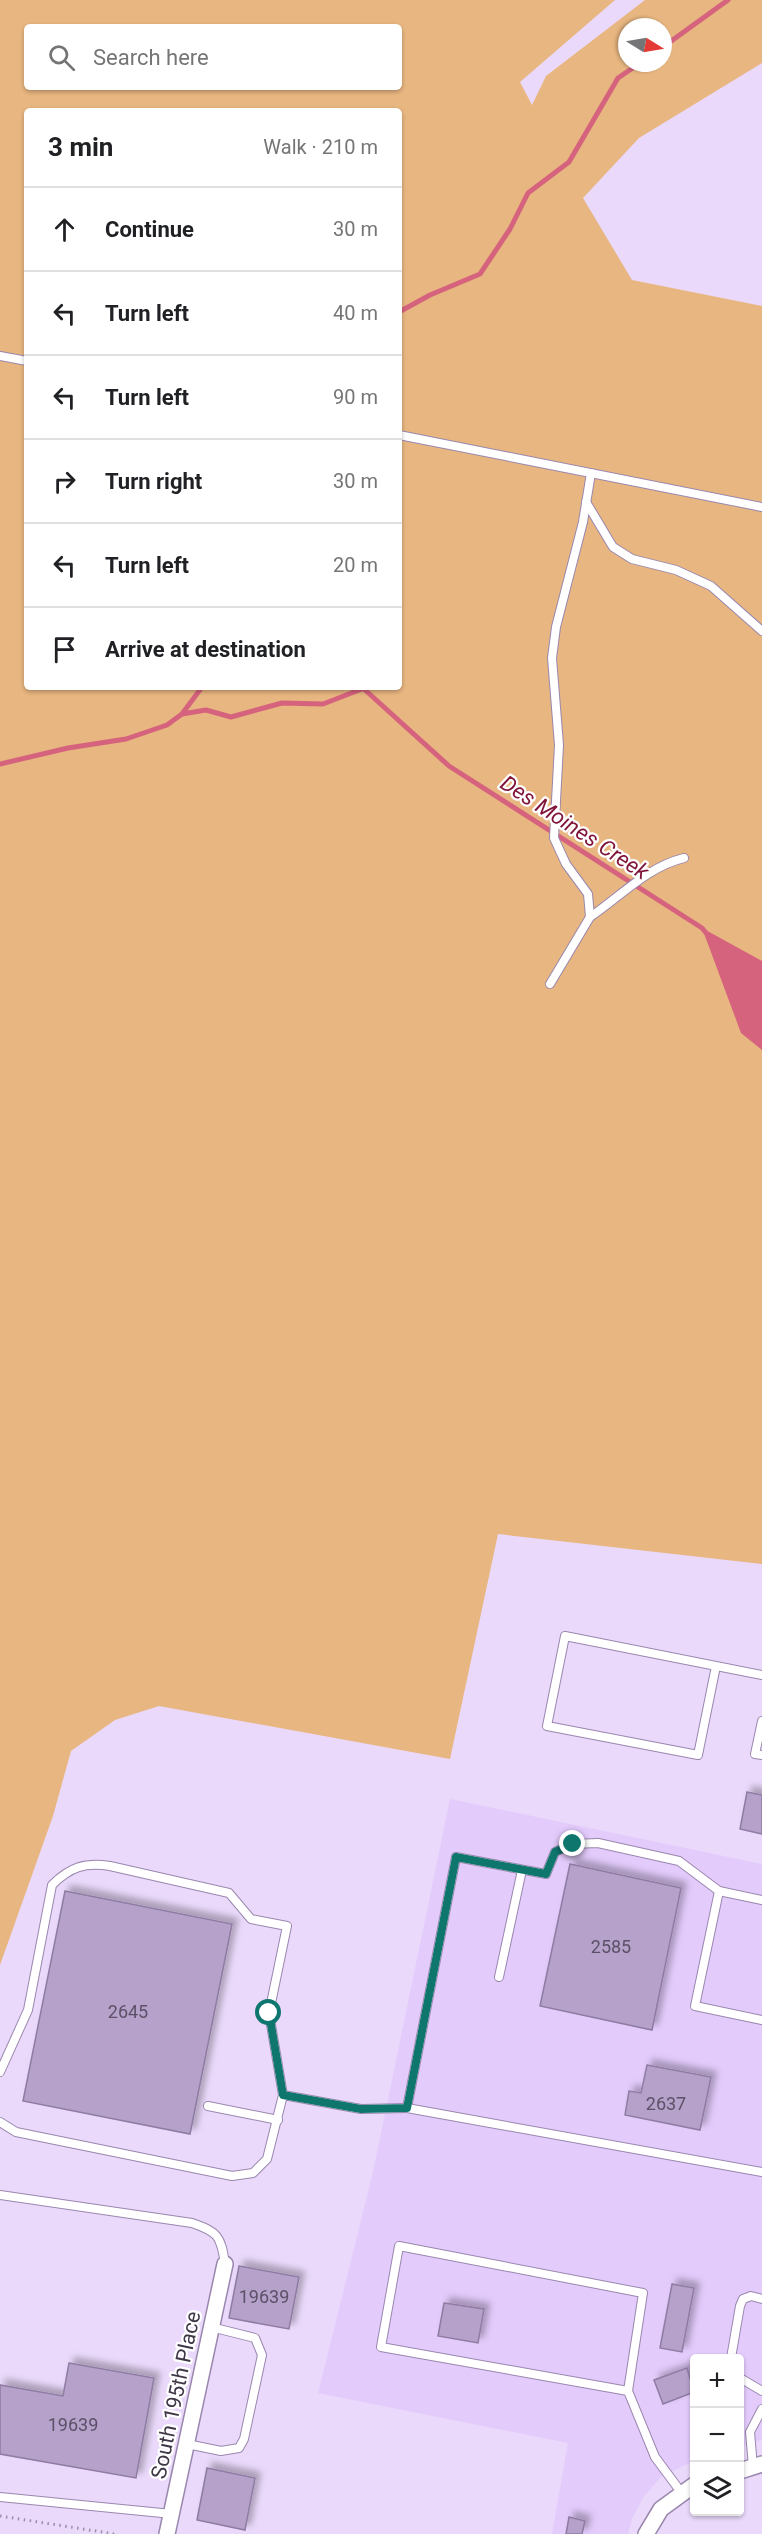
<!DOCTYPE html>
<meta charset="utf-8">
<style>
:root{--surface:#fff;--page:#f2f2f2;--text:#202124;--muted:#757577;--line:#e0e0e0}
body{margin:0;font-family:Roboto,sans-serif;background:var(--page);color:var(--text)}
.controls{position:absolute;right:18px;bottom:18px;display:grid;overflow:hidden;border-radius:6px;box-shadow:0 2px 4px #0004}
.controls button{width:54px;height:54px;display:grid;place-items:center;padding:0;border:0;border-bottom:2px solid var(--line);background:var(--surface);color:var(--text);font:30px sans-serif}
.compass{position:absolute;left:618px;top:18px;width:54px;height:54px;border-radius:50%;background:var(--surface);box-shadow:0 2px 4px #0004;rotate:101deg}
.stop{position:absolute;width:18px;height:18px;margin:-14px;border:4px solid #0f766e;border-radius:50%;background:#fff}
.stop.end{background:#0f766e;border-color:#fff;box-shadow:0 2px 6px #0008}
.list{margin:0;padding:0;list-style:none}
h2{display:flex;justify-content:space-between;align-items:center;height:78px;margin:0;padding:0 24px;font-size:26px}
h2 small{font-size:20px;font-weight:400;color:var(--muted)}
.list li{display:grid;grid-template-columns:39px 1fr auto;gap:18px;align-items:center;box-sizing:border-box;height:84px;padding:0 24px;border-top:2px solid var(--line)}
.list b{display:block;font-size:22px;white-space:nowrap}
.list em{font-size:20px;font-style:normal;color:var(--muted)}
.icon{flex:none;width:33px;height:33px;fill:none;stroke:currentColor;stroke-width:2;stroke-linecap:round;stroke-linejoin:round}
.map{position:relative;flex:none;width:762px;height:2534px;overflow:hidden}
.search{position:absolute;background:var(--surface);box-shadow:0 2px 4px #0004;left:24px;top:24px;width:378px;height:66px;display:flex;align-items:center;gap:15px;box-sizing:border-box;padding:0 21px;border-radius:6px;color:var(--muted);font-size:22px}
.panel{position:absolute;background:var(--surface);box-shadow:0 2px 4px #0004;left:24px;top:108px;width:378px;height:582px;border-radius:6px}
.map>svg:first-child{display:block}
.built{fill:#e3cbfc}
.green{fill:#e8b680;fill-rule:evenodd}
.water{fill:#d6637e}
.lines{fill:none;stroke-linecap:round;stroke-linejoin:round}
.stream{stroke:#d6637e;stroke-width:5}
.building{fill:#b5a1c9;stroke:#8f7ca3;stroke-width:1.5;filter:url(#shadow)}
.service-casing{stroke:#9a87ae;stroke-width:10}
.minor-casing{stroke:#9a87ae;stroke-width:18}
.path{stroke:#9b8ea8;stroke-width:3;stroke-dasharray:1.5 4.5;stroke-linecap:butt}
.service{stroke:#fff;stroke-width:8}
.minor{stroke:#fff;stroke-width:15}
.route{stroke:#0f766e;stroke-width:8}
.labels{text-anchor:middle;stroke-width:4.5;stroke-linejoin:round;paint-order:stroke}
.number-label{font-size:18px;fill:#5c5168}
.street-label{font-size:21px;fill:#3f3647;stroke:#fff}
.water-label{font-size:22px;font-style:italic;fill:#7f1438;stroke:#fff}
</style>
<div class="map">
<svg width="762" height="2534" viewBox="0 0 762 2534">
<defs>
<filter id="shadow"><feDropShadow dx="5.5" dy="-5.5" stdDeviation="3" flood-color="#0004"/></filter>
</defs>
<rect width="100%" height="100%" fill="#ead9fb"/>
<!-- built -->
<path class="built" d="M450,1799l312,65v576l-22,7v-89h-46v103l-32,15 -18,20 -12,23 -4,15h-76l16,-91 -250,-50 55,-221z"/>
<!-- green -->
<path class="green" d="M0,0h615l-95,82 12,23 14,-29 99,-76h117v63l-123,75 -56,60 49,82 130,26v1258l-264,-30 -48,225 -291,-53 -44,14 -44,31 -18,65 -53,149zM27,27h372v60h-372zM627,27h36v36h-36zM27,111h372v576h-372z"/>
<!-- water -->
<path class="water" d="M702,928l60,33v89l-21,-17z"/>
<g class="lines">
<!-- stream -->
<g class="stream">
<path d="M663,47l65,-47"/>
<path d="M399,312l31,-17 50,-21 30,-45 18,-36 41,-31 49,-84 22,-15"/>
<path d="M364,689l85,77 253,162 5,6"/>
<path d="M182,714l20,-27"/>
<path d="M0,764l68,-16 58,-9 41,-14 15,-11 24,-4 25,7 51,-14 41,1 44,-17"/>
</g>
</g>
<!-- building -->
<g class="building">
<path d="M747,1792l15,3v39l-22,-5z"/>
<path d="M570,1864l111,24 -29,142 -112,-24z"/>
<path d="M65,1891l167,33 -42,210 -167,-33z"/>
<path d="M647,2065l64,12 -11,53 -75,-15 4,-24 12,2z"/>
<path d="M239,2266l60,11 -10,52 -60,-11z"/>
<path d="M672,2284l22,4 -12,64 -22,-4z"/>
<path d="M444,2303l40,6 -6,34 -40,-7z"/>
<path d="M69,2363l85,15 -18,100 -136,-24v-69l63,11z"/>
<path d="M687,2368l7,24 -31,12 -9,-24z"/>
<path d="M207,2468l48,10 -10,52 -48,-10z"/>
<path d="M569,2517l16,4 -3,13h-16z"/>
</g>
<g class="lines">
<defs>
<g id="service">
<path d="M0,356l27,5"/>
<path d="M399,435l363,72"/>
<path d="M586,502l27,45 19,12 44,11 35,16 51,45"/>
<path d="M590,917c31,-21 57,-50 94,-59"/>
<path d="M550,984l40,-67 -2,-23 -22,-30 -12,-26 5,-93 -7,-87 4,-31 27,-105 8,-49"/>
<path d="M716,1666l-18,89 -151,-29 18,-90 197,39"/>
<path d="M762,1721l-7,33 7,1"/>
<path d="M719,1891l-24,115 67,14"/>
<path d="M762,1900l-43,-9 -40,-30 -81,-18 -26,1 -17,8 -9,22 -90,-17 -49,251 355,64"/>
<path d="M499,1977l23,-107"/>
<path d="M0,2072l28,-62 24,-125c18,-18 33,-23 58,-19l119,27 22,26 36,7 -18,87 14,82 -16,64 -14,14 -21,3 -216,-44 -16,-10"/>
<path d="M283,2095l78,14 46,-1"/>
<path d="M208,2106l70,14"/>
<path d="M0,2195l192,28c26,9 29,13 33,41"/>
<path d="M731,2358l9,-52 3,-7 8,-3 11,3"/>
<path d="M740,2378l22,13"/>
<path d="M628,2391l-247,-44 18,-101 244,47 -15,98 27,66 26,35"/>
<path d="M187,2444l34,7 18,-3 5,-9 18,-84 -7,-17 -44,-11"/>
<path d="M753,2467l-3,-35 12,-23"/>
<path d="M0,2497l172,17"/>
</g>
<g id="minor">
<path d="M740,2471l22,-7"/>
<path d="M167,2534l58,-270"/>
<path d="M646,2534l15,-25 33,-24"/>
</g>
</defs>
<!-- service casing -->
<use href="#service" class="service-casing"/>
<!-- minor casing -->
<use href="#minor" class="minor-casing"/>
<!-- path -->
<path class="path" d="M0,2516l115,18"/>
<!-- service -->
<use href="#service" class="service"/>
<!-- minor -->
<use href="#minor" class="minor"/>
</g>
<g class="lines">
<!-- route -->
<path class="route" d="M269,2013l14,82 78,14 46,-1 49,-251 90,17 9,-22 18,-8"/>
</g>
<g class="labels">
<!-- number labels -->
<g class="number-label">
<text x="611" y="1953">2585</text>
<text x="128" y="2018">2645</text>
<text x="666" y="2110">2637</text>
<text x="264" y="2303">19639</text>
<text x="73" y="2431">19639</text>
</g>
<!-- street labels -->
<g class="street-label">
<text transform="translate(176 2395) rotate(-78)" y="7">South 195th Place</text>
</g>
<!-- water labels -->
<g class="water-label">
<text transform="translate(575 827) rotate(33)" y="8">Des Moines Creek</text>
</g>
</g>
</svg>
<div class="controls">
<button>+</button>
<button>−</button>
<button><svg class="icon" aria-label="layers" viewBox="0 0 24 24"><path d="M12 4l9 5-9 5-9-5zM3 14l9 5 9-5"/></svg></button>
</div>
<svg class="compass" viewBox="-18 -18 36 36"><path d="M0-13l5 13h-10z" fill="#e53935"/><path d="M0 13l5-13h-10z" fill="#757577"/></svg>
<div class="stop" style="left:269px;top:2013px"></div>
<div class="stop end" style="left:573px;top:1844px"></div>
<div class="search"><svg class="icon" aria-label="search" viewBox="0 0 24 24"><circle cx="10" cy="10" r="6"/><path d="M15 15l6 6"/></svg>Search here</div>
<section class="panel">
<h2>3 min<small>Walk · 210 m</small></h2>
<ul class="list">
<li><svg class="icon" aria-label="ahead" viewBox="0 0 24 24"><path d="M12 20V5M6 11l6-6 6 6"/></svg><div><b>Continue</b></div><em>30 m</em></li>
<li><svg class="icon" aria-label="left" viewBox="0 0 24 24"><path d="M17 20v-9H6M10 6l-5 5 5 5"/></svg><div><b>Turn left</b></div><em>40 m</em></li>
<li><svg class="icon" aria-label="left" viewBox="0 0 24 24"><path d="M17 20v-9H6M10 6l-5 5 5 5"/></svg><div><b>Turn left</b></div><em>90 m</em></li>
<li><svg class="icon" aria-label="right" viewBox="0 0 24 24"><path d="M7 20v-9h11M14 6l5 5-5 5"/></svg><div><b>Turn right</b></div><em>30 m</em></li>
<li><svg class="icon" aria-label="left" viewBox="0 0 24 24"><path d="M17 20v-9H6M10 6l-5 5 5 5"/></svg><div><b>Turn left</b></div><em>20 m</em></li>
<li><svg class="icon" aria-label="arrive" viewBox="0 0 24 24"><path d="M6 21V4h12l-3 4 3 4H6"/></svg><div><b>Arrive at destination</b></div></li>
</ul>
</section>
</div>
